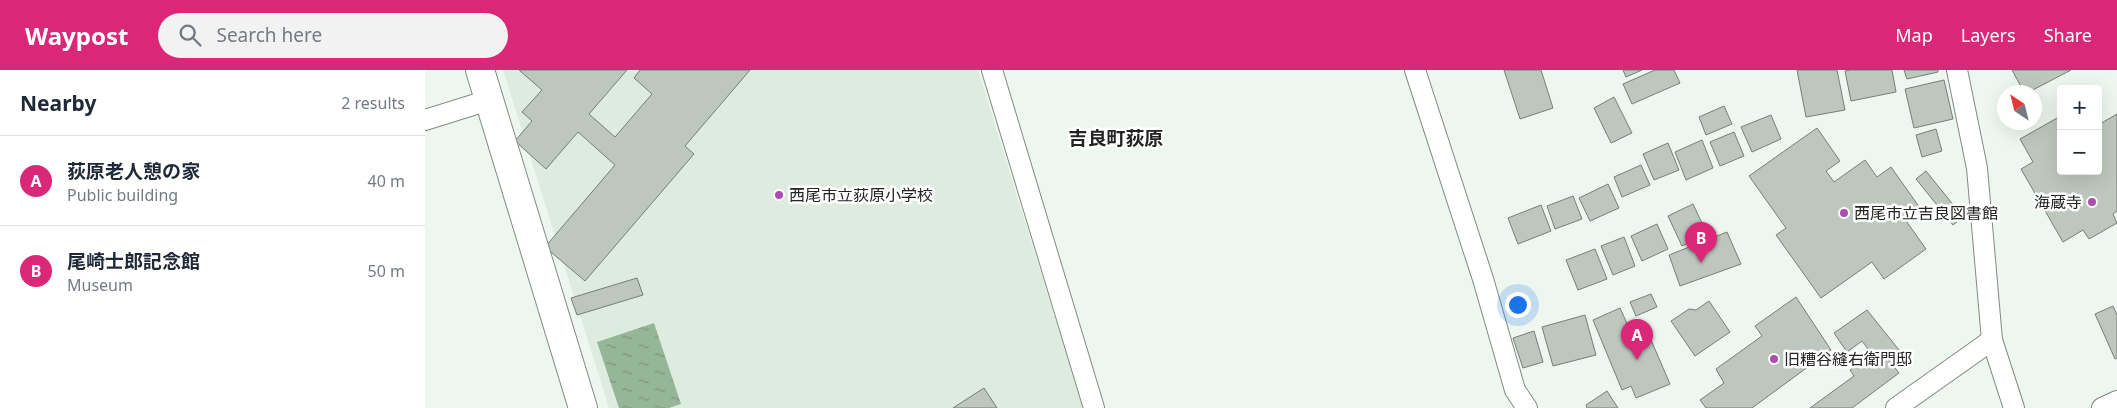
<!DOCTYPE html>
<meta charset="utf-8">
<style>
:root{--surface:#fff;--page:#f2f2f3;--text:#1f2937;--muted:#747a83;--line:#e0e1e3;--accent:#db2777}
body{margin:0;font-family:"Noto Sans","Noto Sans JP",sans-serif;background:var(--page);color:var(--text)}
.controls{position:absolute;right:15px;top:15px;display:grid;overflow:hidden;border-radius:5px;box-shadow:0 5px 20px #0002}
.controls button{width:45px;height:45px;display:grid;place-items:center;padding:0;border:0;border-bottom:1px solid var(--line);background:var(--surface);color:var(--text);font:25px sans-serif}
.compass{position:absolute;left:1572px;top:15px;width:45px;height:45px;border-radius:50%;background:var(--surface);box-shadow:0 5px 20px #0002;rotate:325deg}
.you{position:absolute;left:1092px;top:234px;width:18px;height:18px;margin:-12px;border:4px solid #fff;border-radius:50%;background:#1a73e8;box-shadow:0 0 0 8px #1a73e833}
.badge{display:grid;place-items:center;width:32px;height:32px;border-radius:50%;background:var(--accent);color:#fff;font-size:16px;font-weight:700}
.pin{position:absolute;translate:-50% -41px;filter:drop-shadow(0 1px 2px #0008)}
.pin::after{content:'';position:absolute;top:26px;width:18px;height:15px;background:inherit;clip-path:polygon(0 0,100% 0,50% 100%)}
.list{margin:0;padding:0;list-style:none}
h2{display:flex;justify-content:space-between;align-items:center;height:65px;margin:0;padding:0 20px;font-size:21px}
h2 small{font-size:16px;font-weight:400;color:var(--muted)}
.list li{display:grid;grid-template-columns:32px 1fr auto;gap:15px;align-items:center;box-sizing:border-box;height:90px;padding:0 20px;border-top:1px solid var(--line)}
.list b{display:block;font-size:19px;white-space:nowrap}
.list p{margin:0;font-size:16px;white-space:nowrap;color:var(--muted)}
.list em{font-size:16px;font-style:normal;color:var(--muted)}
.icon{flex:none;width:28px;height:28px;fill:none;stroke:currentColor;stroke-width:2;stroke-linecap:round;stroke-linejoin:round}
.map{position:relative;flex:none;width:1692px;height:338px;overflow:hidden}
header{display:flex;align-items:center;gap:30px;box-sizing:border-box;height:70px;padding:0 25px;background:var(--accent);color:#fff}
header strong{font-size:24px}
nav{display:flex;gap:28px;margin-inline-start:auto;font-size:18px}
.search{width:350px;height:45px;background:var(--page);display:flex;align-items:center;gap:12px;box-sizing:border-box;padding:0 18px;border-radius:28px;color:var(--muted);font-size:19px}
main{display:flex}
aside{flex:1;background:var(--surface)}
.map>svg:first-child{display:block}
.built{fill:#ddecde}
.water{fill:url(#water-ripples)}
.building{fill:#bec7be;stroke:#767e76}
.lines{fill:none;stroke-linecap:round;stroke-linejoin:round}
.street-casing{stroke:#828a83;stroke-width:22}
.secondary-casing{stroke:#828a83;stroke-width:30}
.street{stroke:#fff;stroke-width:20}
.secondary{stroke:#fff;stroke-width:28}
.poi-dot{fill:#ae4cb3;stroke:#fff;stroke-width:2}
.labels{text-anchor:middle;stroke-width:5;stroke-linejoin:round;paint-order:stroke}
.poi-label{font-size:16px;fill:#222522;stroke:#fff;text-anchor:start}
.quarter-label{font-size:19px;font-weight:bold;fill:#222522;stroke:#fff}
</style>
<header>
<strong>Waypost</strong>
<div class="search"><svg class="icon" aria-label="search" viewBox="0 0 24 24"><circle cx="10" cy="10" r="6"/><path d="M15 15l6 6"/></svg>Search here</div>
<nav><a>Map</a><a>Layers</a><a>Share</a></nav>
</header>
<main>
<aside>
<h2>Nearby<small>2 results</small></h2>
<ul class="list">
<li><span class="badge">A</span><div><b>荻原老人憩の家</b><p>Public building</p></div><em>40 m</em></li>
<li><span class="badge">B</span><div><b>尾崎士郎記念館</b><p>Museum</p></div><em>50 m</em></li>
</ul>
</aside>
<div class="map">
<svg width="1692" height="338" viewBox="0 0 1692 338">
<defs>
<pattern id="water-ripples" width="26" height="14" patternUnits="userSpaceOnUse" patternTransform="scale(1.25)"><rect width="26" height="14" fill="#96b797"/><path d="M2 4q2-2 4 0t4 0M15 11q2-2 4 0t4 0" fill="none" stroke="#7a957b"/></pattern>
</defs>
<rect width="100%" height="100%" fill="#eef7ef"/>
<!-- built -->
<path class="built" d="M78,0h475l105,338h-474z"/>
<!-- water -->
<path class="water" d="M229,253l27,81 -12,4h-50l-22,-66z"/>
<!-- building -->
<g class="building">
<path d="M94,0h108l-38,44 26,23 37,-43 -18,-16 6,-8h110l-65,76 9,8 -109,127 -40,-34 70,-82 -37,-33 -32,37 -31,-28 17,-20 -10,-9 20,-22z"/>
<path d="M1079,0h37l12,38 -33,11z"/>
<path d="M1198,0h19l-16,7z"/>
<path d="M1230,0h19l6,13 -48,21 -9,-20z"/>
<path d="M1372,0h40l8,40 -39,7z"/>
<path d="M1426,0h41l4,22 -45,9 -6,-30z"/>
<path d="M1479,0h34v2l-31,7z"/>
<path d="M1587,0h59l-42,22h-5z"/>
<path d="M1519,10l9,39 -39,9 -9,-39z"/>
<path d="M1189,27l18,36 -21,10 -17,-35z"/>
<path d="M1299,36l8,18 -26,11 -7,-18z"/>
<path d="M1692,44v97l-4,3 4,9 -28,16 -6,-9 -20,12 -42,-73 12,-7 -13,-23 39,-22 2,54h37v-46z"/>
<path d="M1346,45l10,24 -29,13 -11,-25z"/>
<path d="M1392,58l23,33 -14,10 8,11 31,-22 12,17 14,-10 29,41 -16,10 22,31 -42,30 -12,-17 -51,36 -45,-63 10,-7 -37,-52z"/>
<path d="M1511,59l6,22 -20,6 -6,-22z"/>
<path d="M1309,62l10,24 -24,10 -10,-24z"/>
<path d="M1277,70l11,28 -27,12 -11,-28z"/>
<path d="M1243,73l11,27 -25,10 -11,-26z"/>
<path d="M1216,95l9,20 -28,12 -8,-20z"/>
<path d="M1501,101l37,46 -10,8 -37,-46z"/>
<path d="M1183,114l11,24 -29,13 -11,-23z"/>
<path d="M1148,126l9,23 -27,10 -8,-23z"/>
<path d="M1268,134l14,30 -25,12 -14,-30z"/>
<path d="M1116,135l10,26 -33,13 -10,-26z"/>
<path d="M1232,154l11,25 -26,12 -11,-25z"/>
<path d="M1302,162l14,32 -61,22 -11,-31z"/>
<path d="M1199,167l11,29 -22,9 -12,-29z"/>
<path d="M1170,179l12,30 -29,11 -12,-30z"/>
<path d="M212,208l6,17 -66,20 -6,-17z"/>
<path d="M1226,224l6,13 -21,9 -6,-14z"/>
<path d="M1371,227l35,53 -79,58h-46l-6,-8 24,-17 -8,-14 46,-33 -7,-10z"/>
<path d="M1284,231l21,31 -35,24 -24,-35 18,-12 7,1z"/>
<path d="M1688,236l4,9v43l-2,1 -20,-45z"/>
<path d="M1195,238l14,31 14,-6 22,51 -34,14 -5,-12 -9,4 -29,-70z"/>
<path d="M1442,240l32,40 -12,8 12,15 -47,35h-42l44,-32 -4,-6 22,-16 -10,-13 -15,11 -13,-19z"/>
<path d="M1160,245l11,40 -43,11 -11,-39z"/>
<path d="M1109,261l9,31 -20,6 -10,-30z"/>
<path d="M559,318l13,20h-44z"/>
<path d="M1182,321l11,17h-31l-1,-3z"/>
</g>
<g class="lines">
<defs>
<g id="street">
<path d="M567,0l102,338"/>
<path d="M990,0l68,209 32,111 12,18"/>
<path d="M1532,0l20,98 15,172 22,68"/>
<path d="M0,50l64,-20"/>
<path d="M1471,338l96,-68"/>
<path d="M1677,338l15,-7"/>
</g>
<path id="secondary" d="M55,0l103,338"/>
</defs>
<!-- street casing -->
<use href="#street" class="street-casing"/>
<!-- secondary casing -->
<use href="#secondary" class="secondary-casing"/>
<!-- street -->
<use href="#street" class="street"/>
<!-- secondary -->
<use href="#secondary" class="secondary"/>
</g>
<!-- markers -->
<g class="poi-dot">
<circle cx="354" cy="125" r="5"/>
<circle cx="1667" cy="132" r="5"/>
<circle cx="1419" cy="143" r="5"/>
<circle cx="1349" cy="289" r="5"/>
</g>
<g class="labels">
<!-- poi labels -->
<g class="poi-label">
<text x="364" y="131">西尾市立荻原小学校</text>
<text x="1657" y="138" text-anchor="end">海蔵寺</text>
<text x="1429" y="149">西尾市立吉良図書館</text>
<text x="1359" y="295">旧糟谷縫右衛門邸</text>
</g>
<!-- quarter labels -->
<g class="quarter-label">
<text x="691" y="75">吉良町荻原</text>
</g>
</g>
</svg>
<div class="controls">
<button>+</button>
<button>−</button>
</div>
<svg class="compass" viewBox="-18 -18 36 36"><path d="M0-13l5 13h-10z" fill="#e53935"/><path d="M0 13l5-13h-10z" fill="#747a83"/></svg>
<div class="you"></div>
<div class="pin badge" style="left:1212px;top:290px">A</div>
<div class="pin badge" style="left:1276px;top:193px">B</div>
</div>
</main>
